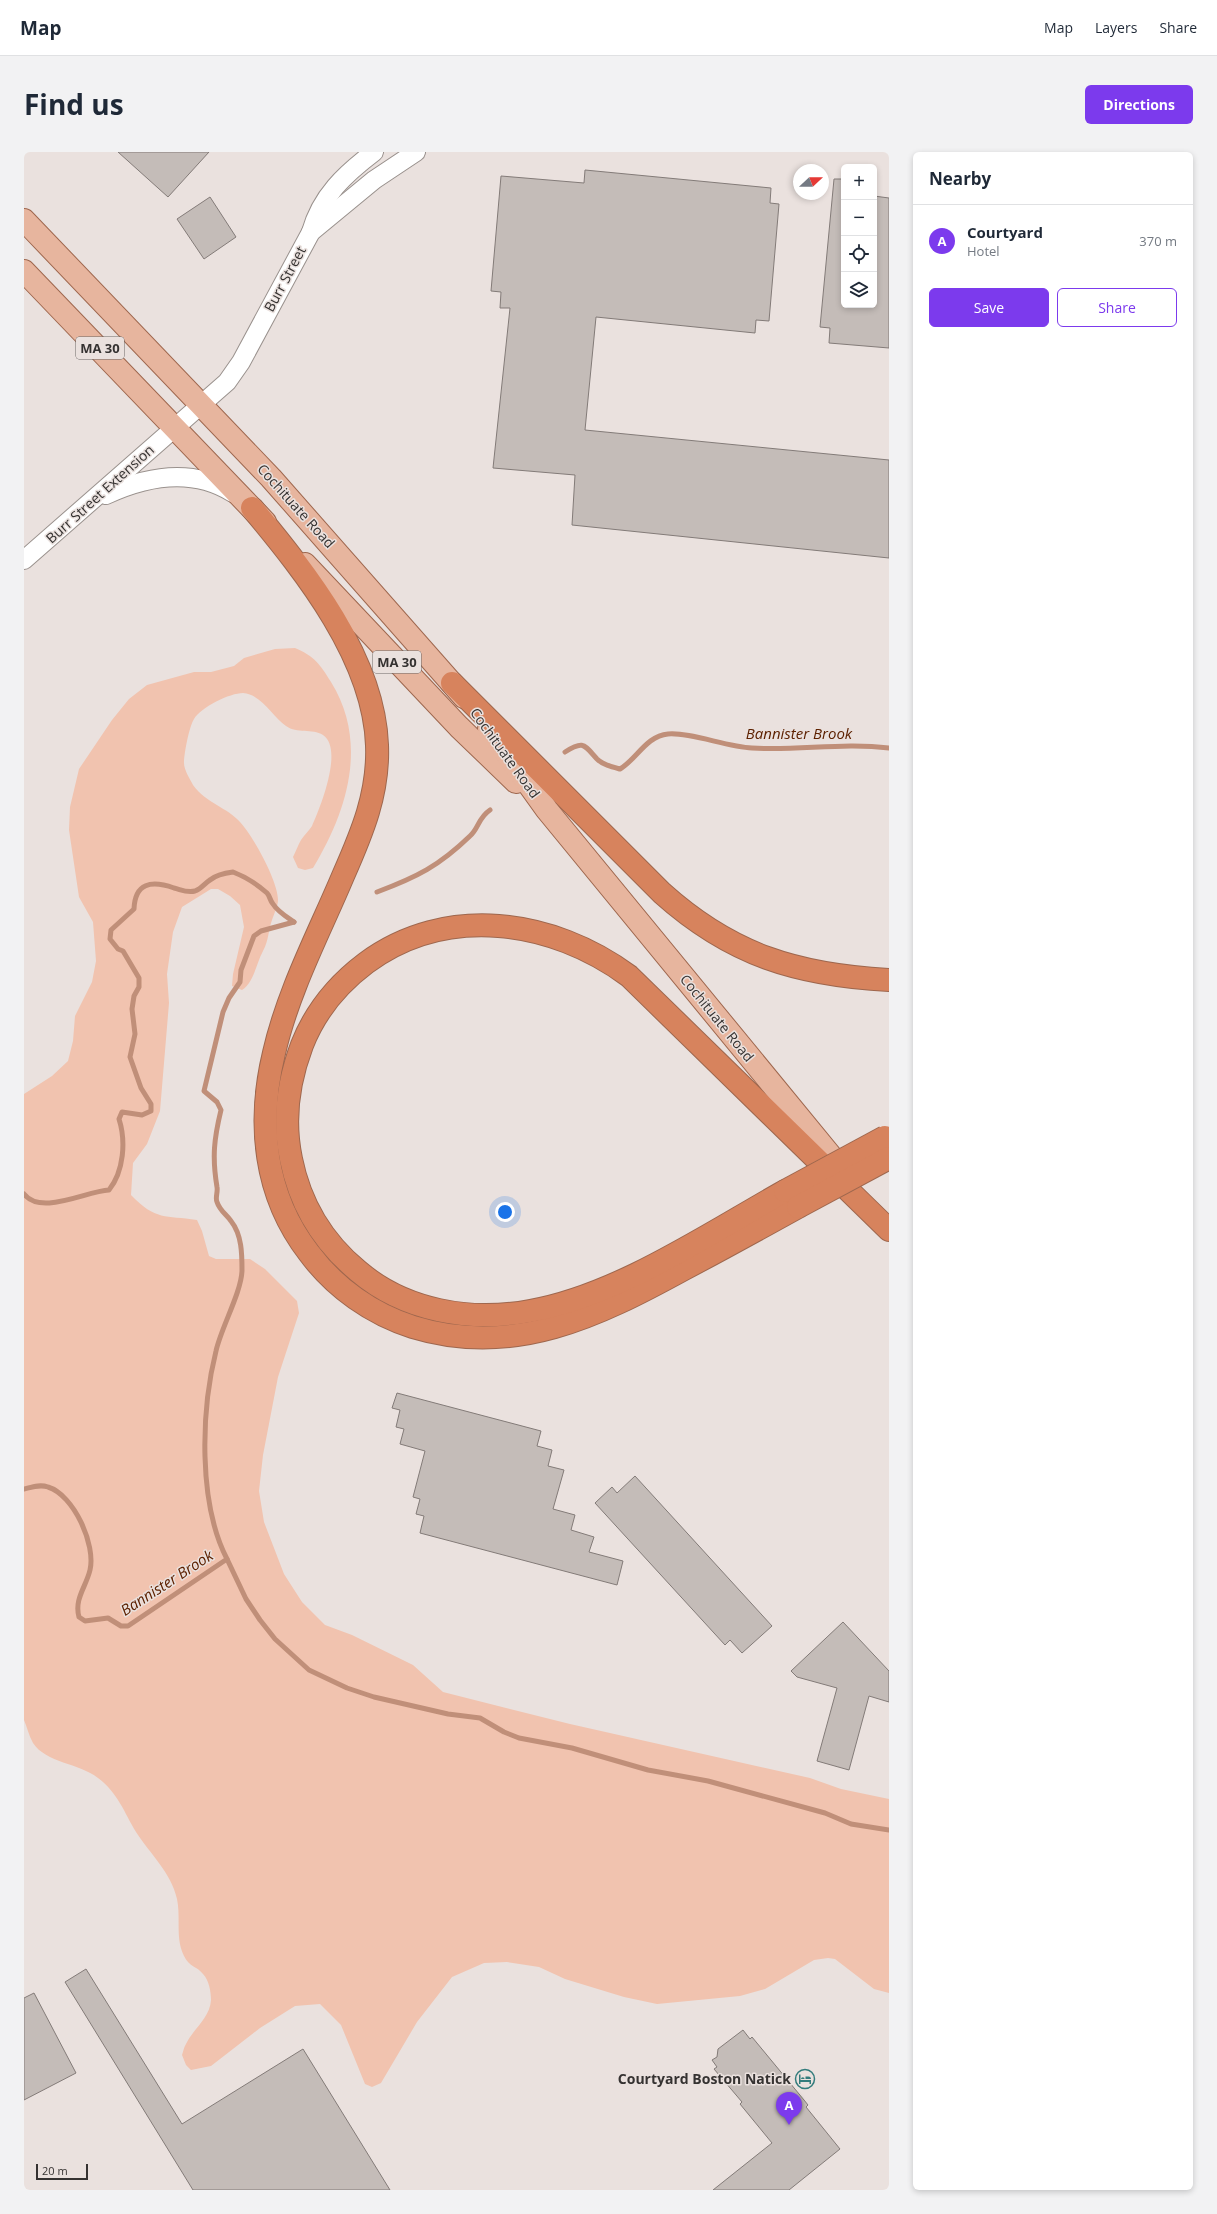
<!DOCTYPE html>
<meta charset="utf-8">
<style>
:root{--surface:#fff;--page:#f2f2f3;--text:#1f2937;--muted:#747a83;--line:#e0e1e3;--accent:#7c3aed}
body{margin:0;font-family:"Open Sans",sans-serif;background:var(--page);color:var(--text)}
.controls{position:absolute;right:12px;top:12px;display:grid;overflow:hidden;border-radius:6px;box-shadow:0 2px 6px #0003}
.controls button{width:36px;height:36px;display:grid;place-items:center;padding:0;border:0;border-bottom:1px solid var(--line);background:var(--surface);color:var(--text);font:20px sans-serif}
.compass{position:absolute;left:769px;top:12px;width:36px;height:36px;border-radius:50%;background:var(--surface);box-shadow:0 2px 6px #0003;rotate:68deg}
.scale{position:absolute;left:12px;bottom:10px;width:52px;box-sizing:border-box;padding-left:4px;border:2px solid #353231;border-top:0;font-size:11px;line-height:14px;white-space:nowrap;color:#353231;-webkit-text-stroke:3px #eae1de;paint-order:stroke}
.you{position:absolute;left:481px;top:1060px;width:14px;height:14px;margin:-10px;border:3px solid #fff;border-radius:50%;background:#1a73e8;box-shadow:0 0 0 6px #1a73e833}
.badge{display:grid;place-items:center;width:26px;height:26px;border-radius:50%;background:var(--accent);color:#fff;font-size:13px;font-weight:700}
.pin{position:absolute;translate:-50% -33px;filter:drop-shadow(0 1px 2px #0008)}
.pin::after{content:'';position:absolute;top:21px;width:14px;height:12px;background:inherit;clip-path:polygon(0 0,100% 0,50% 100%)}
.list{margin:0;padding:0;list-style:none}
h2{display:flex;justify-content:space-between;align-items:center;height:52px;margin:0;padding:0 16px;font-size:17px}
h2 small{font-size:13px;font-weight:400;color:var(--muted)}
.list li{display:grid;grid-template-columns:26px 1fr auto;gap:12px;align-items:center;box-sizing:border-box;height:72px;padding:0 16px;border-top:1px solid var(--line)}
.list b{display:block;font-size:15px;white-space:nowrap}
.list p{margin:0;font-size:13px;white-space:nowrap;color:var(--muted)}
.list em{font-size:13px;font-style:normal;color:var(--muted)}
.actions{display:flex;gap:8px;padding:12px 16px}
.actions a{flex:1;padding:9px 0;border:1px solid var(--accent);border-radius:6px;text-align:center;font-size:14px;color:var(--accent)}
.actions .main{background:var(--accent);color:#fff}
.icon{flex:none;width:22px;height:22px;fill:none;stroke:currentColor;stroke-width:2;stroke-linecap:round;stroke-linejoin:round}
.map{position:relative;flex:none;width:865px;height:2038px;overflow:hidden;border-radius:6px}
header{display:flex;align-items:center;gap:24px;box-sizing:border-box;height:56px;padding:0 20px;background:var(--surface);border-bottom:1px solid var(--line)}
header strong{font-size:19px}
nav{display:flex;gap:22px;margin-inline-start:auto;font-size:14px}
.intro{display:flex;align-items:center;justify-content:space-between;box-sizing:border-box;height:96px;padding:0 24px}
h1{margin:0;font-size:28px}
.button{padding:10px 18px;border-radius:6px;background:var(--accent);color:#fff;font-size:14px;font-weight:700}
main{display:flex;gap:24px;padding:0 24px}
aside{flex:1;background:var(--surface);border-radius:6px;box-shadow:0 2px 6px #0003}
.map>svg:first-child{display:block}
.green{fill:#f1c3af}
.lines{fill:none;stroke-linecap:round;stroke-linejoin:round}
.stream{stroke:#c08f79;stroke-width:5}
.building{fill:#c4bcb8;stroke:#837b78}
.minor-casing{stroke:#99918d;stroke-width:20}
.major-casing{stroke:#9e674e;stroke-width:24}
.highway-casing{stroke:#9e674e;stroke-width:24}
.minor{stroke:#fff;stroke-width:18}
.major{stroke:#e7b59e;stroke-width:22}
.highway{stroke:#d7835d;stroke-width:22}
.highway-bridge-casing{stroke:#9e674e;stroke-width:24;stroke-linecap:butt}
.highway-bridge{stroke:#d7835d;stroke-width:22}
.labels{text-anchor:middle;stroke-width:3;stroke-linejoin:round;paint-order:stroke}
.shield{fill:#eae1de;stroke:#6b6665;stroke-width:1}
.shield-label{font-size:13px;font-weight:bold;fill:#353231}
.street-label{font-size:14px;fill:#353231;stroke:#eae1de}
.poi-label{font-size:14px;font-weight:bold;fill:#353231;stroke:#eae1de;text-anchor:end}
.water-label{font-size:15px;font-style:italic;fill:#5d2100;stroke:#eae1de}
</style>
<header>
<strong>Map</strong>
<nav><a>Map</a><a>Layers</a><a>Share</a></nav>
</header>
<div class="intro"><h1>Find us</h1><a class="button">Directions</a></div>
<main>
<div class="map">
<svg width="865" height="2038" viewBox="0 0 865 2038">
<rect width="100%" height="100%" fill="#eae1de"/>
<!-- green -->
<path class="green" d="M271,496c19,8 25,16 36,34 38,61 16,130 -18,186l-8,2 -7,-2 -5,-11c3,-6 5,-12 8,-17 3,-5 8,-9 11,-14 8,-18 32,-77 11,-91 -11,-7 -26,-1 -37,-9 -13,-9 -25,-32 -43,-33 -13,0 -42,14 -49,26 -5,8 -10,35 -10,44 0,7 6,16 9,22 13,18 35,23 47,37 13,14 38,59 38,78 0,6 -4,14 -6,20 -4,11 -3,20 -9,31 -7,13 -9,31 -21,39l-10,-4 1,-12 11,-47 -4,-22 -10,-9 -12,-7h-7l-29,18 -9,25 -6,42 2,29 -9,108 -13,33 -14,19 -2,32c25,26 34,20 66,25l5,11 7,25 7,3h34l15,10 32,32 2,12 -21,64 -15,78 -4,36 5,31 20,52 18,28 23,23 27,10 61,30 30,27 127,32 240,54 31,11 48,10v194l-15,-4 -39,-30 -7,-1 -14,2 -49,29 -25,7 -83,8 -33,-7 -59,-18 -26,-12 -32,-5 -23,1 -32,14 -35,45 -36,61 -9,4 -7,-3 -24,-59 -21,-21 -25,2 -35,22 -49,38 -20,4 -5,-5 -4,-10c1,-3 2,-8 4,-11 7,-15 24,-26 25,-44 0,-8 -2,-20 -8,-26 -6,-8 -14,-7 -19,-18 -9,-18 -3,-38 -7,-57 -6,-27 -27,-45 -41,-67 -12,-20 -18,-39 -38,-54 -19,-15 -52,-15 -65,-35 -4,-7 -6,-16 -9,-23v-626l28,-18 16,-15 5,-20 2,-25 17,-34 4,-21 -3,-39 -14,-25 -10,-67 1,-23 9,-38 33,-49 17,-21 18,-14 47,-13h17l23,-6 10,-8 31,-9z"/>
<g class="lines">
<!-- stream -->
<g class="stream">
<path d="M541,600c19,-12 19,-7 32,7 6,6 15,8 23,10 17,-10 26,-33 48,-35 22,-2 59,13 84,14 46,3 91,-6 137,0"/>
<path d="M353,740c40,-15 62,-26 93,-56 9,-8 8,-18 20,-26"/>
<path d="M0,1042c17,22 62,-3 85,-4 15,-19 17,-49 10,-71l3,-7 20,3 9,-4v-7l-10,-16 -11,-31 5,-23 -3,-25 2,-13 5,-9v-9l-16,-27 -5,-2 -8,-10 1,-9 23,-21c1,-26 17,-29 40,-21 8,2 13,5 21,3 6,-2 10,-8 15,-11 6,-5 15,-7 23,-8 13,5 24,12 34,21 3,3 3,8 6,11 5,8 14,13 21,18"/>
<path d="M0,1337c8,-2 16,-5 24,-2 26,8 48,58 42,83 -4,17 -16,29 -11,47l6,4 23,-3 13,8h7l99,-67c-29,-56 -26,-148 -11,-208 5,-23 25,-58 26,-80 0,-17 0,-36 -11,-50 -5,-7 -11,-10 -14,-19 -2,-4 1,-10 0,-15 -5,-30 -3,-48 4,-77l-4,-8 -13,-11 19,-79 6,-14 11,-16 1,-12 13,-34 7,-5 33,-9"/>
<path d="M203,1407l19,40 14,21 15,19 34,31 38,18 27,9 74,17 32,4 24,14 15,6 53,10 76,22 60,11 117,32 26,11 38,6"/>
</g>
</g>
<!-- building -->
<g class="building">
<path d="M94,0h91l-41,45z"/>
<path d="M561,18l186,18 -1,15 9,1 -10,117 -13,-1 -1,13 -159,-16 -11,113 304,30v98l-317,-33 3,-50 -82,-7 17,-160h-10l1,-16 -10,-1 10,-115 83,7z"/>
<path d="M810,27h10v126h30v-109l15,2v150l-60,-5 1,-15 -10,-1z"/>
<path d="M186,45l26,40 -32,22 -27,-40z"/>
<path d="M373,1241l144,38 -4,15 15,4 -4,16 16,4 -11,39 22,6 -4,15 23,7 -5,15 34,9 -6,24 -197,-52 4,-17 -8,-2 4,-15 -7,-2 12,-46 -25,-7 4,-15 -8,-2 4,-17 -8,-2z"/>
<path d="M611,1324l137,150 -30,27 -12,-13 -5,5 -130,-142 17,-16 5,6z"/>
<path d="M819,1470l46,49v31l-20,-6 -20,74 -32,-9 20,-73 -40,-11 -6,-6z"/>
<path d="M62,1817l96,155 121,-75 87,141h-197l-128,-208z"/>
<path d="M10,1841l42,80 -52,27v-102z"/>
<path d="M719,1878l7,9 2,-2 52,63 4,5 -2,2 34,42 -51,41h-76l59,-47 -32,-39 2,-2 -28,-33 3,-2 -5,-7 5,-3 1,-8z"/>
</g>
<g class="lines">
<defs>
<g id="minor">
<path d="M287,80c10,-36 34,-58 63,-80"/>
<path d="M82,343c41,-19 87,-27 127,-2"/>
<path d="M0,408l203,-178 14,-20 70,-130 63,-52 42,-28"/>
</g>
<g id="major">
<path d="M0,68l247,258 193,219"/>
<path d="M0,119l241,251"/>
<path d="M281,412l154,163 57,55"/>
<path d="M465,577l58,81 302,368"/>
</g>
<g id="highway">
<path d="M228,356c54,65 122,150 125,237 2,48 -15,88 -34,131 -24,57 -55,115 -69,177 -17,70 -10,142 35,200 26,35 63,61 104,74 101,31 185,-11 271,-58 38,-20 76,-41 114,-62"/>
<path d="M428,531l210,210c69,62 135,82 227,87"/>
<path d="M761,1039c-77,43 -168,105 -255,120 -60,11 -125,0 -172,-40 -35,-29 -58,-67 -67,-112 -8,-38 -3,-77 11,-114 13,-33 36,-61 64,-82 80,-59 186,-44 263,13l260,254"/>
</g>
</defs>
<!-- minor casing -->
<use href="#minor" class="minor-casing"/>
<!-- major casing -->
<use href="#major" class="major-casing"/>
<!-- highway casing -->
<use href="#highway" class="highway-casing"/>
<!-- minor -->
<use href="#minor" class="minor"/>
<!-- major -->
<use href="#major" class="major"/>
<!-- highway -->
<use href="#highway" class="highway"/>
<defs>
<g id="highway-bridge">
<path d="M761,1039l100,-54"/>
<path d="M774,1055l91,-49"/>
</g>
</defs>
<!-- highway-bridge casing -->
<use href="#highway-bridge" class="highway-bridge-casing"/>
<!-- highway-bridge -->
<use href="#highway-bridge" class="highway-bridge"/>
</g>
<!-- icons -->
<defs>
<symbol id="hotel-ring" viewBox="-11 -11 22 22"><circle r="9.5" fill="#eae1de" stroke="#337c7c" stroke-width="1.5"/><path d="M-6-4.5h1.5V1H6V5H4.5V3h-9V5H-6ZM-4 0a1.8 1.8 0 1 1 3.6 0ZM.5 0V-2.5h3Q6-2.5 6 0Z" fill="#337c7c"/></symbol>
</defs>
<g fill-rule="evenodd">
<use href="#hotel-ring" x="770" y="1916" width="22" height="22"/>
</g>
<g class="labels">
<!-- shield labels -->
<g class="shield">
<rect x="52" y="185" width="48" height="22" rx="3"/>
<rect x="349" y="499" width="48" height="22" rx="3"/>
</g>
<g class="shield-label">
<text x="76" y="201">MA 30</text>
<text x="373" y="515">MA 30</text>
</g>
<!-- street labels -->
<g class="street-label">
<text transform="translate(261 127) rotate(-62)" y="5">Burr Street</text>
<text transform="translate(76 342) rotate(-42)" y="5">Burr Street Extension</text>
<text transform="translate(272 354) rotate(48)" y="5">Cochituate Road</text>
<text transform="translate(481 601) rotate(54)" y="5">Cochituate Road</text>
<text transform="translate(693 866) rotate(51)" y="5">Cochituate Road</text>
</g>
<!-- poi labels -->
<g class="poi-label">
<text x="767" y="1932">Courtyard Boston Natick</text>
</g>
<!-- water labels -->
<g class="water-label">
<text x="775" y="587">Bannister Brook</text>
<text transform="translate(143 1431) rotate(-33)" y="5">Bannister Brook</text>
</g>
</g>
</svg>
<div class="controls">
<button>+</button>
<button>−</button>
<button><svg class="icon" aria-label="locate" viewBox="0 0 24 24"><circle cx="12" cy="12" r="6"/><path d="M12 2v4M12 18v4M2 12h4M18 12h4"/></svg></button>
<button><svg class="icon" aria-label="layers" viewBox="0 0 24 24"><path d="M12 4l9 5-9 5-9-5zM3 14l9 5 9-5"/></svg></button>
</div>
<svg class="compass" viewBox="-18 -18 36 36"><path d="M0-13l5 13h-10z" fill="#e53935"/><path d="M0 13l5-13h-10z" fill="#747a83"/></svg>
<div class="scale">20 m</div>
<div class="you"></div>
<div class="pin badge" style="left:765px;top:1973px">A</div>
</div>
<aside>
<h2>Nearby<small></small></h2>
<ul class="list">
<li><span class="badge">A</span><div><b>Courtyard</b><p>Hotel</p></div><em>370 m</em></li>
</ul>
<div class="actions"><a class="main">Save</a><a>Share</a></div>
</aside>
</main>
